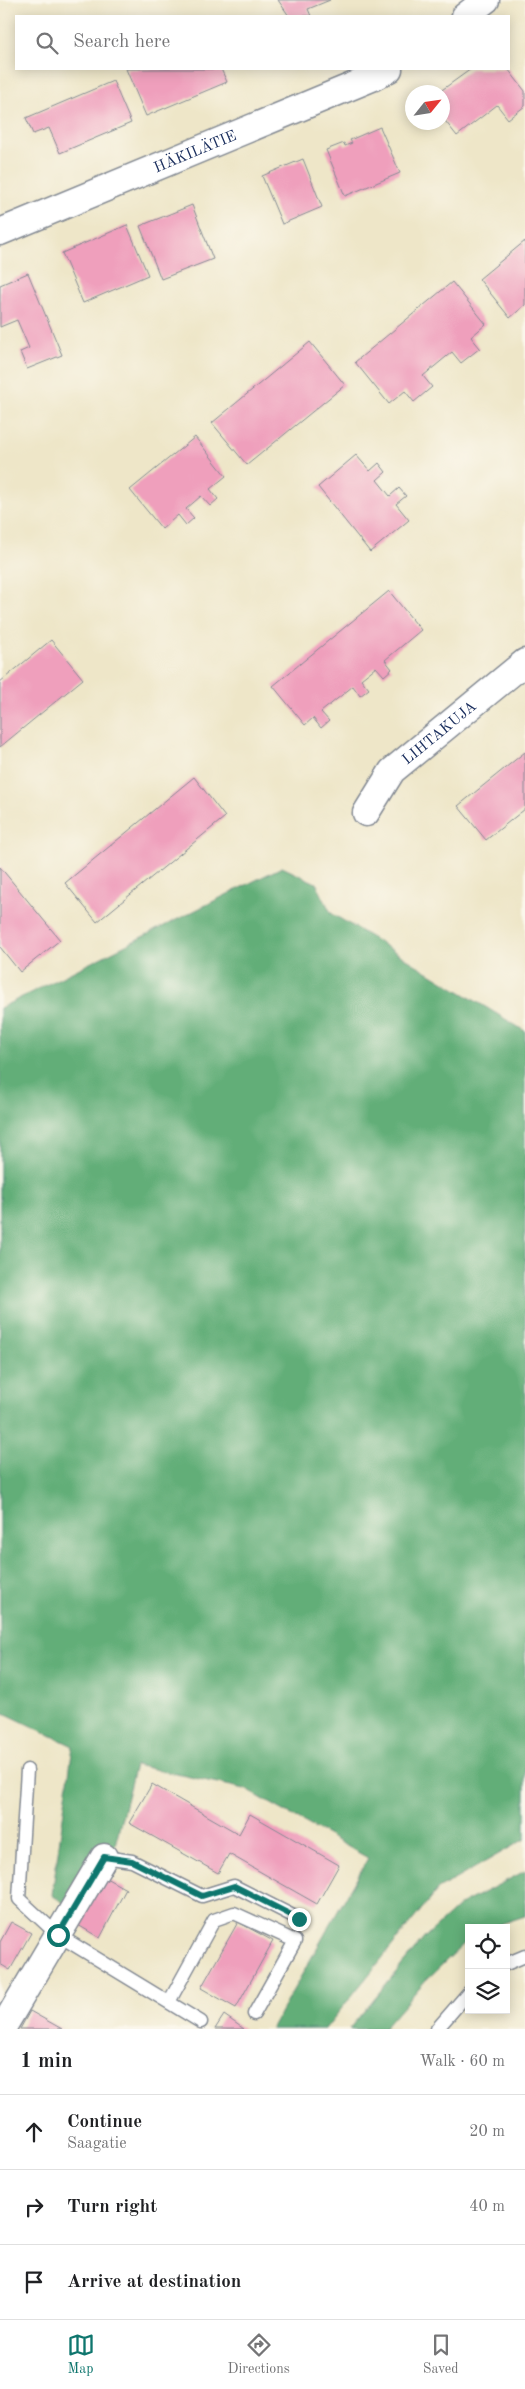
<!DOCTYPE html>
<meta charset="utf-8">
<style>
:root{--surface:#fff;--page:#f6f6f6;--text:#202124;--muted:#757577;--line:#e0e0e0;--accent:#0f766e}
body{margin:0;font-family:"Old Standard TT",serif;background:var(--page);color:var(--text)}
.controls{position:absolute;right:15px;bottom:15px;display:grid;overflow:hidden;border-radius:0px;box-shadow:0 2px 12px #0003}
.controls button{width:45px;height:45px;display:grid;place-items:center;padding:0;border:0;border-bottom:1px solid var(--line);background:var(--surface);color:var(--text);font:25px sans-serif}
.compass{position:absolute;left:405px;top:85px;width:45px;height:45px;border-radius:50%;background:var(--surface);box-shadow:0 2px 12px #0003;rotate:60deg}
.stop{position:absolute;width:15px;height:15px;margin:-11px;border:4px solid #0f766e;border-radius:50%;background:#fff}
.stop.end{background:#0f766e;border-color:#fff;box-shadow:0 1px 5px #0008}
.list{margin:0;padding:0;list-style:none}
h2{display:flex;justify-content:space-between;align-items:center;height:65px;margin:0;padding:0 20px;font-size:21px}
h2 small{font-size:16px;font-weight:400;color:var(--muted)}
.list li{display:grid;grid-template-columns:32px 1fr auto;gap:15px;align-items:center;box-sizing:border-box;height:75px;padding:0 20px;border-top:1px solid var(--line)}
.list b{display:block;font-size:19px;white-space:nowrap}
.list p{margin:0;font-size:16px;white-space:nowrap;color:var(--muted)}
.list em{font-size:16px;font-style:normal;color:var(--muted)}
.icon{flex:none;width:28px;height:28px;fill:none;stroke:currentColor;stroke-width:2;stroke-linecap:round;stroke-linejoin:round}
.map{position:relative;flex:none;width:525px;height:2029px;overflow:hidden}
.search{position:absolute;background:var(--surface);box-shadow:0 2px 12px #0003;left:15px;right:15px;top:15px;height:55px;display:flex;align-items:center;gap:12px;box-sizing:border-box;padding:0 18px;border-radius:0px;color:var(--muted);font-size:19px}
.sheet{height:290px;background:var(--surface)}
nav{display:flex;justify-content:space-around;align-items:center;box-sizing:border-box;height:70px;border-top:1px solid var(--line);background:var(--surface);font-size:14px;color:var(--muted)}
nav a{display:grid;justify-items:center;gap:2px}
nav .on{color:var(--accent)}
.map>svg:first-child{display:block}
.forest{fill:#62ae78;stroke:#3e6e6b}
.building{fill:#ef9fbc}
.lines{fill:none;stroke-linecap:round;stroke-linejoin:round}
.service-casing{stroke:#848a93;stroke-width:15}
.minor-casing{stroke:#848a93;stroke-width:29}
.service{stroke:#fff;stroke-width:12}
.minor{stroke:#fff;stroke-width:26}
.route{stroke:#0f766e;stroke-width:6}
.labels{text-anchor:middle;stroke-width:4;stroke-linejoin:round;paint-order:stroke}
.street-label{font-size:15px;fill:#1b2f5e;stroke:#fbf7ec}
</style>
<div class="map">
<svg width="525" height="2029" viewBox="0 0 525 2029">
<rect width="100%" height="100%" fill="#fbf7ec"/>
<filter id="ink" filterUnits="userSpaceOnUse"><feTurbulence type="fractalNoise" baseFrequency=".02" numOctaves="2"/><feDisplacementMap in="SourceGraphic" scale="10" xChannelSelector="R" yChannelSelector="G"/><feConvolveMatrix kernelMatrix="1 2 1 2 8 2 1 2 1" color-interpolation-filters="sRGB"/></filter>
<filter id="wash" filterUnits="userSpaceOnUse"><feTurbulence type="fractalNoise" baseFrequency=".0096" numOctaves="4" result="noise"/><feDisplacementMap in="SourceGraphic" scale="20" xChannelSelector="R" yChannelSelector="G"/><feGaussianBlur stdDeviation="1.12" result="paint"/><feColorMatrix in="noise" values="0 0 0 0 0 0 0 0 0 0 0 0 0 0 0 0 0 1.4 0 .05"/><feComposite in="paint" operator="in"/></filter>
<g filter="url(#wash)">
<rect width="100%" height="100%" fill="#eee6c8"/>
<!-- forest -->
<g class="forest">
<path d="M282,867l34,16 15,30 194,118v808l-87,50 -113,140h-54l97,-171 -123,-69 -110,-24 -23,92 -33,57 -27,-19 21,-149 -73,-35v-703z"/>
<path d="M525,1871v45l-37,12h-19v11l-44,42 -42,48h-34l76,-92 35,-32z"/>
</g>
<g id="blocks">
<!-- building -->
<g class="building">
<path d="M278,0h52l-22,9 3,7h-22z"/>
<path d="M126,69h95l6,13 -81,34z"/>
<path d="M471,69h37l17,22v15l-17,13 -11,-14 -40,31 -15,-19v-25h-3z"/>
<path d="M113,81l18,42 -71,30 -11,-25 -16,6 -7,-16z"/>
<path d="M380,127l20,46 -55,23 -19,-46 18,-7 1,3 7,-3 -2,-3z"/>
<path d="M303,159l19,48 -40,17 -20,-48z"/>
<path d="M192,205l21,54 -52,20 -21,-53z"/>
<path d="M127,225l21,50 -65,28 -21,-50z"/>
<path d="M525,241v64l-15,13 -31,-39z"/>
<path d="M28,273l34,82 -35,14 -7,-17 9,-4 -12,-28 -17,7v-42z"/>
<path d="M452,282l34,42 -15,13 9,11 -19,15 -9,-11 -29,24 9,11 -18,15 -9,-11 -16,13 -34,-42z"/>
<path d="M310,342l35,43 -98,80 -35,-42z"/>
<path d="M195,437l31,39 -16,13 8,10 -8,7 -9,-10 -15,13 8,9 -8,7 -8,-10 -16,14 -32,-39z"/>
<path d="M356,455l14,16 9,-8 7,9 -9,8 13,16 9,-8 7,8 -10,8 13,16 -39,32 -52,-65z"/>
<path d="M389,591l32,39 -36,30 7,9 -8,7 -8,-9 -15,12 8,10 -9,7 -7,-10 -32,26 8,9 -8,7 -8,-10 -8,7 -32,-39z"/>
<path d="M51,640l32,39 -83,68v-65z"/>
<path d="M525,752v57l-39,31 -28,-34z"/>
<path d="M194,777l31,40 -128,105 -32,-39z"/>
<path d="M0,867l60,73 -40,32 -20,-25z"/>
<path d="M152,1784l87,50 11,-20 89,51 -22,39 -88,-50 -11,19 -89,-50z"/>
<path d="M104,1877l22,12 -26,49 -22,-13z"/>
<path d="M11,1922l20,11 -21,37 -10,-6v-22z"/>
<path d="M238,1922l35,19 -37,67 -35,-20z"/>
<path d="M30,2011l32,18h-42z"/>
<path d="M224,2015l20,14h-29z"/>
</g>
</g>
</g>
<g filter="url(#ink)">
<use href="#blocks" fill-opacity="0" stroke="#848a93" stroke-width="1"/>
<g class="lines">
<defs>
<g id="service">
<path d="M27,1770l-8,129 39,36 143,87"/>
<path d="M104,1857l28,4 70,35 32,-10 65,33"/>
<path d="M506,1964l19,-8"/>
<path d="M169,2002l45,-82 20,-7 61,28 -41,73"/>
<path d="M437,2029l32,-37"/>
</g>
<g id="minor">
<path d="M465,16l21,-16"/>
<path id="s1" d="M0,232l374,-155 15,-8"/>
<path id="s2" d="M366,813l26,-42 133,-109"/>
<path d="M2,2029l102,-172"/>
</g>
</defs>
<!-- service casing -->
<use href="#service" class="service-casing"/>
<!-- minor casing -->
<use href="#minor" class="minor-casing"/>
<!-- service -->
<use href="#service" class="service"/>
<!-- minor -->
<use href="#minor" class="minor"/>
</g>
</g>
<g class="lines" filter="url(#ink)">
<!-- route -->
<path class="route" d="M58,1935l46,-78 28,4 70,35 32,-10 65,33"/>
</g>
<g class="labels">
<!-- street labels -->
<g class="street-label">
<text dy="5" stroke="none"><textPath href="#s1" startOffset="211">HÄKILÄTIE</textPath></text>
<text dy="5" stroke="none"><textPath href="#s2" startOffset="110">LIHTAKUJA</textPath></text>
</g>
</g>
</svg>
<div class="controls">
<button><svg class="icon" aria-label="locate" viewBox="0 0 24 24"><circle cx="12" cy="12" r="6"/><path d="M12 2v4M12 18v4M2 12h4M18 12h4"/></svg></button>
<button><svg class="icon" aria-label="layers" viewBox="0 0 24 24"><path d="M12 4l9 5-9 5-9-5zM3 14l9 5 9-5"/></svg></button>
</div>
<svg class="compass" viewBox="-18 -18 36 36"><path d="M0-13l5 13h-10z" fill="#e53935"/><path d="M0 13l5-13h-10z" fill="#757577"/></svg>
<div class="stop" style="left:58px;top:1935px"></div>
<div class="stop end" style="left:299px;top:1919px"></div>
<div class="search"><svg class="icon" aria-label="search" viewBox="0 0 24 24"><circle cx="10" cy="10" r="6"/><path d="M15 15l6 6"/></svg>Search here</div>
</div>
<section class="sheet">
<h2>1 min<small>Walk · 60 m</small></h2>
<ul class="list">
<li><svg class="icon" aria-label="ahead" viewBox="0 0 24 24"><path d="M12 20V5M6 11l6-6 6 6"/></svg><div><b>Continue</b><p>Saagatie</p></div><em>20 m</em></li>
<li><svg class="icon" aria-label="right" viewBox="0 0 24 24"><path d="M7 20v-9h11M14 6l5 5-5 5"/></svg><div><b>Turn right</b></div><em>40 m</em></li>
<li><svg class="icon" aria-label="arrive" viewBox="0 0 24 24"><path d="M6 21V4h12l-3 4 3 4H6"/></svg><div><b>Arrive at destination</b></div></li>
</ul>
</section>
<nav>
<a class="on"><svg class="icon" aria-label="map" viewBox="0 0 24 24"><path d="M3 6l6-2 6 2 6-2v14l-6 2-6-2-6 2zM9 4v14M15 6v14"/></svg>Map</a>
<a><svg class="icon" aria-label="directions" viewBox="0 0 24 24"><path d="M12 3l9 9-9 9-9-9zM9 14v-3h6M13 9l2 2-2 2"/></svg>Directions</a>
<a><svg class="icon" aria-label="saved" viewBox="0 0 24 24"><path d="M7 4h10v16l-5-4-5 4z"/></svg>Saved</a>
</nav>
